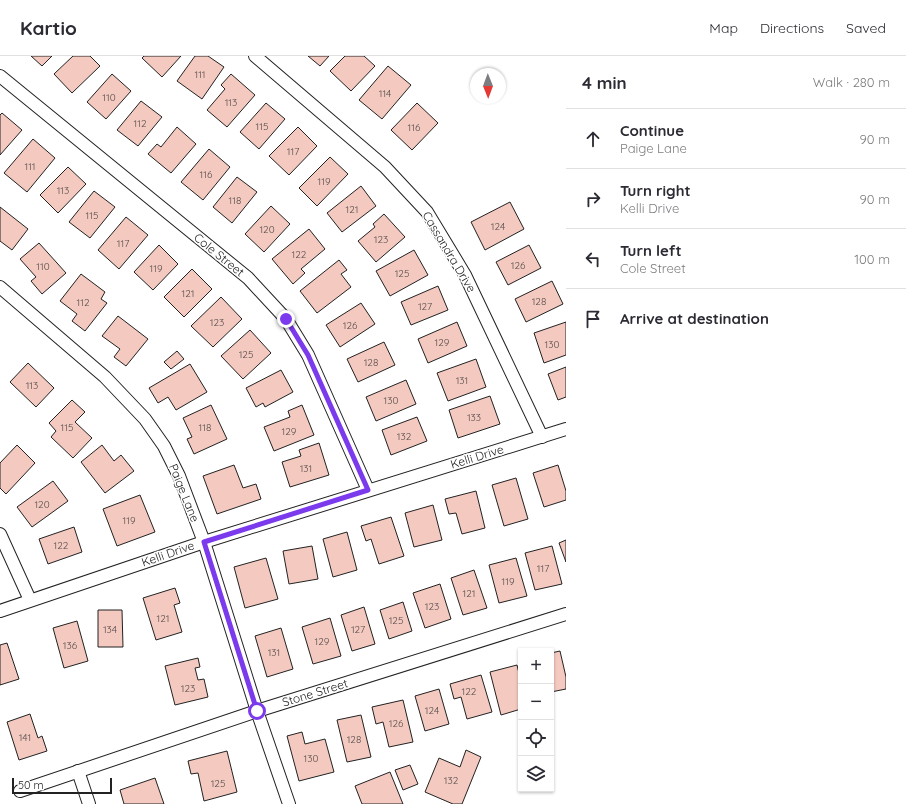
<!DOCTYPE html>
<meta charset="utf-8">
<style>
:root{--surface:#fff;--page:#f2f2f3;--text:#2b2b33;--muted:#7c7c81;--line:#e1e1e2}
body{margin:0;font-family:Quicksand,sans-serif;background:var(--page);color:var(--text)}
.controls{position:absolute;right:12px;bottom:12px;display:grid;overflow:hidden;border-radius:0px;box-shadow:0 1px 3px #0004}
.controls button{width:36px;height:36px;display:grid;place-items:center;padding:0;border:0;border-bottom:1px solid var(--line);background:var(--surface);color:var(--text);font:20px sans-serif}
.compass{position:absolute;left:470px;top:12px;width:36px;height:36px;border-radius:50%;background:var(--surface);box-shadow:0 1px 3px #0004;rotate:179deg}
.scale{position:absolute;left:12px;bottom:10px;width:100px;box-sizing:border-box;padding-left:4px;border:2px solid #222;border-top:0;font-size:11px;line-height:14px;white-space:nowrap;color:#222;-webkit-text-stroke:3px #fff;paint-order:stroke}
.stop{position:absolute;width:12px;height:12px;margin:-9px;border:3px solid #7c3aed;border-radius:50%;background:#fff}
.stop.end{background:#7c3aed;border-color:#fff;box-shadow:0 1px 4px #0008}
.list{margin:0;padding:0;list-style:none}
h2{display:flex;justify-content:space-between;align-items:center;height:52px;margin:0;padding:0 16px;font-size:17px}
h2 small{font-size:13px;font-weight:400;color:var(--muted)}
.list li{display:grid;grid-template-columns:26px 1fr auto;gap:12px;align-items:center;box-sizing:border-box;height:60px;padding:0 16px;border-top:1px solid var(--line)}
.list b{display:block;font-size:15px;white-space:nowrap}
.list p{margin:0;font-size:13px;white-space:nowrap;color:var(--muted)}
.list em{font-size:13px;font-style:normal;color:var(--muted)}
.icon{flex:none;width:22px;height:22px;fill:none;stroke:currentColor;stroke-width:2;stroke-linecap:round;stroke-linejoin:round}
.map{position:relative;flex:none;width:566px;height:748px;overflow:hidden}
header{display:flex;align-items:center;gap:24px;box-sizing:border-box;height:56px;padding:0 20px;background:var(--surface);border-bottom:1px solid var(--line)}
header strong{font-size:19px}
nav{display:flex;gap:22px;margin-inline-start:auto;font-size:14px}
main{display:flex}
aside{flex:1;background:var(--surface)}
.map>svg:first-child{display:block}
.building{fill:#f3c9c0;stroke:#222}
.lines{fill:none;stroke-linecap:round;stroke-linejoin:round}
.street-casing{stroke:#222;stroke-width:14}
.street{stroke:#fff;stroke-width:12}
.route{stroke:#7c3aed;stroke-width:5}
.labels{text-anchor:middle;stroke-width:3;stroke-linejoin:round;paint-order:stroke}
.number-label{font-size:10px;fill:#564c4a}
.street-label{font-size:12px;fill:#222;stroke:#fff}
</style>
<header>
<strong>Kartio</strong>
<nav><a>Map</a><a>Directions</a><a>Saved</a></nav>
</header>
<main>
<div class="map">
<svg width="566" height="748" viewBox="0 0 566 748">
<rect width="100%" height="100%" fill="#fff"/>
<!-- building -->
<g class="building">
<path d="M31,0h21l-10,10z"/>
<path d="M73,0h17l10,10 -28,27 -18,-19z"/>
<path d="M144,0h37l-19,21 -20,-19z"/>
<path d="M195,0h13l16,11 -22,32 -25,-18z"/>
<path d="M308,0h21l-9,10z"/>
<path d="M345,0h19l11,10 -24,25 -21,-20z"/>
<path d="M388,10l23,19 -29,34 -23,-19z"/>
<path d="M112,18l19,17 -25,28 -19,-17z"/>
<path d="M231,18l24,21 -28,32 -20,-17 18,-21 -4,-4z"/>
<path d="M141,45l21,16 -24,29 -21,-16z"/>
<path d="M266,47l19,16 -26,30 -19,-17z"/>
<path d="M417,47l21,20 -26,27 -21,-20z"/>
<path d="M2,57l20,17 -22,25v-40z"/>
<path d="M177,71l19,17 -25,29 -23,-19 9,-10 4,3z"/>
<path d="M298,71l19,19 -28,29 -20,-19z"/>
<path d="M33,83l22,19 -28,34 -23,-19z"/>
<path d="M209,93l21,18 -27,33 -22,-18z"/>
<path d="M330,101l18,17 -31,32 -18,-18z"/>
<path d="M68,111l18,17 -28,29 -18,-18z"/>
<path d="M237,121l20,15 -25,31 -19,-16z"/>
<path d="M361,130l15,20 -34,26 -15,-19z"/>
<path d="M94,135l21,16 -25,31 -21,-16z"/>
<path d="M510,146l14,27 -39,21 -14,-28z"/>
<path d="M271,150l19,18 -26,28 -19,-18z"/>
<path d="M0,151l28,22 -16,21 -12,-9z"/>
<path d="M384,158l21,23 -29,25 -18,-21 17,-14 -2,-3z"/>
<path d="M126,161l22,18 -29,34 -21,-19z"/>
<path d="M309,173l16,20 -24,20 4,4 -12,11 -21,-25z"/>
<path d="M39,187l27,30 -24,21 -11,-13 5,-4 -16,-18z"/>
<path d="M159,189l19,19 -25,26 -19,-18z"/>
<path d="M529,189l12,23 -33,17 -12,-23z"/>
<path d="M414,194l14,25 -38,21 -14,-25z"/>
<path d="M339,204l8,10 -6,4 10,13 -34,26 -17,-22z"/>
<path d="M192,213l20,20 -28,28 -20,-20z"/>
<path d="M81,218l24,18 -4,7 6,4 -22,28 -13,-10 5,-7 -17,-13z"/>
<path d="M552,225l11,23 -37,18 -11,-23z"/>
<path d="M438,230l10,24 -37,15 -10,-23z"/>
<path d="M221,241l21,22 -29,28 -22,-21z"/>
<path d="M361,247l14,21 -35,23 -14,-22z"/>
<path d="M118,260l30,23 -22,27 -12,-9 6,-8 -18,-13z"/>
<path d="M457,266l10,24 -39,17 -10,-24z"/>
<path d="M566,266v33l-22,8 -10,-30z"/>
<path d="M250,274l21,23 -28,26 -22,-23z"/>
<path d="M384,286l11,23 -37,17 -11,-23z"/>
<path d="M177,295l7,8 -13,10 -7,-7z"/>
<path d="M476,303l10,28 -38,14 -11,-28z"/>
<path d="M28,307l26,25 -18,19 -26,-25z"/>
<path d="M190,308l17,28 -31,18 -8,-13 -10,6 -9,-15z"/>
<path d="M566,311v30l-8,3 -10,-26z"/>
<path d="M281,314l12,22 -28,15 -2,-4 -7,4 -10,-19z"/>
<path d="M406,324l10,24 -40,17 -10,-24z"/>
<path d="M490,340l10,28 -42,14 -9,-28z"/>
<path d="M72,344l13,12 -10,10 17,16 -19,20 -22,-21 5,-6 -7,-8z"/>
<path d="M211,349l16,34 -33,15 -7,-15 5,-2 -9,-19z"/>
<path d="M302,349l12,30 -40,16 -10,-24 26,-10 -2,-6z"/>
<path d="M417,361l10,24 -36,14 -9,-25z"/>
<path d="M319,387l10,32 -39,12 -8,-25 19,-6 -2,-6z"/>
<path d="M17,389l18,18 -29,31 -6,-6v-25z"/>
<path d="M102,389l12,16 7,-6 13,16 -29,22 -24,-31z"/>
<path d="M234,409l9,23 13,-4 5,15 -44,15 -14,-38z"/>
<path d="M558,409l8,26v9l-22,7 -11,-34z"/>
<path d="M516,422l12,41 -24,7 -12,-41z"/>
<path d="M53,425l15,20 -36,26 -15,-20z"/>
<path d="M476,435l9,37 -23,6 -6,-21 -7,1 -4,-15z"/>
<path d="M140,439l15,37 -38,14 -14,-37z"/>
<path d="M433,449l9,35 -28,7 -9,-34z"/>
<path d="M391,461l13,39 -25,8 -8,-25 -5,2 -5,-15z"/>
<path d="M74,471l8,25 -34,12 -9,-25z"/>
<path d="M347,476l10,38 -24,7 -10,-38z"/>
<path d="M566,484v22l-7,-19z"/>
<path d="M312,490l6,33 -29,5 -6,-33z"/>
<path d="M552,490l10,38 -27,6 -10,-37z"/>
<path d="M266,502l12,41 -33,9 -11,-41z"/>
<path d="M516,502l11,38 -28,7 -10,-38z"/>
<path d="M474,514l13,38 -24,7 -12,-37z"/>
<path d="M440,528l11,35 -26,9 -12,-35z"/>
<path d="M175,532l5,15 -6,2 8,27 -26,8 -13,-42z"/>
<path d="M403,546l9,29 -23,8 -9,-29z"/>
<path d="M364,551l11,37 -23,7 -11,-36z"/>
<path d="M98,554h24l1,37h-25z"/>
<path d="M330,562l11,38 -28,8 -11,-37z"/>
<path d="M77,565l11,40 -24,7 -11,-40z"/>
<path d="M281,572l12,41 -26,8 -12,-41z"/>
<path d="M7,587l12,36 -19,6v-40z"/>
<path d="M560,595l6,26v12l-15,3v-39z"/>
<path d="M198,602l2,9 -5,1 3,12 6,-1 4,18 -33,8 -10,-39z"/>
<path d="M517,609l4,17v27l-20,6 -11,-43z"/>
<path d="M481,619l11,37 -25,7 -6,-22 -7,2 -4,-15z"/>
<path d="M439,633l10,35 -24,7 -10,-35z"/>
<path d="M403,644l10,42 -24,5 -6,-25 -7,2 -4,-17z"/>
<path d="M30,658l8,24 4,-2 5,15 -28,9 -12,-38z"/>
<path d="M361,659l10,42 -24,5 -10,-42z"/>
<path d="M302,676l3,12 20,-5 9,33 -35,9 -12,-45z"/>
<path d="M466,694l15,7 -19,47h-9l-28,-12 14,-34 21,9z"/>
<path d="M227,695l10,41 -33,9 -6,-28 -7,1 -3,-13z"/>
<path d="M410,709l8,19 -15,6 -8,-20z"/>
<path d="M390,716l13,32h-41l-7,-18z"/>
<path d="M155,722l9,26h-40l-4,-14z"/>
</g>
<g class="lines">
<defs>
<g id="street">
<path d="M255,0l130,111 42,45 38,63 77,162"/>
<path d="M0,20l248,202 38,41 22,36 60,135"/>
<path d="M0,231l105,90 40,42 19,27 15,30 25,66 53,169 32,93"/>
<path d="M0,478l30,66"/>
<path d="M0,555l204,-69 362,-113"/>
<path d="M78,715l11,33"/>
<path d="M20,735l237,-80 309,-97"/>
</g>
</defs>
<!-- street casing -->
<use href="#street" class="street-casing"/>
<!-- street -->
<use href="#street" class="street"/>
</g>
<g class="lines">
<!-- route -->
<path class="route" d="M257,655l-53,-169 164,-52 -60,-135 -22,-36"/>
</g>
<g class="labels">
<!-- number labels -->
<g class="number-label">
<text x="200" y="22">111</text>
<text x="385" y="41">114</text>
<text x="109" y="45">110</text>
<text x="231" y="50">113</text>
<text x="140" y="71">112</text>
<text x="262" y="74">115</text>
<text x="414" y="75">116</text>
<text x="293" y="99">117</text>
<text x="30" y="114">111</text>
<text x="206" y="122">116</text>
<text x="324" y="129">119</text>
<text x="63" y="138">113</text>
<text x="235" y="148">118</text>
<text x="352" y="157">121</text>
<text x="92" y="163">115</text>
<text x="498" y="174">124</text>
<text x="267" y="177">120</text>
<text x="381" y="187">123</text>
<text x="123" y="191">117</text>
<text x="299" y="202">122</text>
<text x="518" y="213">126</text>
<text x="43" y="214">110</text>
<text x="156" y="216">119</text>
<text x="402" y="221">125</text>
<text x="188" y="241">121</text>
<text x="539" y="249">128</text>
<text x="83" y="250">112</text>
<text x="425" y="254">127</text>
<text x="217" y="270">123</text>
<text x="350" y="273">126</text>
<text x="442" y="290">129</text>
<text x="552" y="292">130</text>
<text x="246" y="302">125</text>
<text x="371" y="310">128</text>
<text x="462" y="328">131</text>
<text x="32" y="333">113</text>
<text x="391" y="348">130</text>
<text x="474" y="365">133</text>
<text x="67" y="375">115</text>
<text x="205" y="375">118</text>
<text x="289" y="379">129</text>
<text x="404" y="384">132</text>
<text x="306" y="416">131</text>
<text x="42" y="452">120</text>
<text x="129" y="468">119</text>
<text x="61" y="493">122</text>
<text x="543" y="516">117</text>
<text x="508" y="529">119</text>
<text x="469" y="541">121</text>
<text x="432" y="554">123</text>
<text x="163" y="566">121</text>
<text x="396" y="568">125</text>
<text x="110" y="577">134</text>
<text x="358" y="577">127</text>
<text x="322" y="589">129</text>
<text x="70" y="593">136</text>
<text x="274" y="600">131</text>
<text x="188" y="636">123</text>
<text x="469" y="639">122</text>
<text x="432" y="658">124</text>
<text x="396" y="671">126</text>
<text x="25" y="685">141</text>
<text x="354" y="687">128</text>
<text x="311" y="706">130</text>
<text x="451" y="728">132</text>
<text x="218" y="731">125</text>
</g>
<!-- street labels -->
<g class="street-label">
<text transform="translate(449 196) rotate(59)" y="4">Cassandra Drive</text>
<text transform="translate(219 199) rotate(39)" y="4">Cole Street</text>
<text transform="translate(477 401) rotate(-17)" y="4">Kelli Drive</text>
<text transform="translate(184 437) rotate(68)" y="4">Paige Lane</text>
<text transform="translate(168 498) rotate(-19)" y="4">Kelli Drive</text>
<text transform="translate(315 637) rotate(-17)" y="4">Stone Street</text>
</g>
</g>
</svg>
<div class="controls">
<button>+</button>
<button>−</button>
<button><svg class="icon" aria-label="locate" viewBox="0 0 24 24"><circle cx="12" cy="12" r="6"/><path d="M12 2v4M12 18v4M2 12h4M18 12h4"/></svg></button>
<button><svg class="icon" aria-label="layers" viewBox="0 0 24 24"><path d="M12 4l9 5-9 5-9-5zM3 14l9 5 9-5"/></svg></button>
</div>
<svg class="compass" viewBox="-18 -18 36 36"><path d="M0-13l5 13h-10z" fill="#e53935"/><path d="M0 13l5-13h-10z" fill="#7c7c81"/></svg>
<div class="scale">50 m</div>
<div class="stop" style="left:257px;top:655px"></div>
<div class="stop end" style="left:286px;top:263px"></div>
</div>
<aside>
<h2>4 min<small>Walk · 280 m</small></h2>
<ul class="list">
<li><svg class="icon" aria-label="ahead" viewBox="0 0 24 24"><path d="M12 20V5M6 11l6-6 6 6"/></svg><div><b>Continue</b><p>Paige Lane</p></div><em>90 m</em></li>
<li><svg class="icon" aria-label="right" viewBox="0 0 24 24"><path d="M7 20v-9h11M14 6l5 5-5 5"/></svg><div><b>Turn right</b><p>Kelli Drive</p></div><em>90 m</em></li>
<li><svg class="icon" aria-label="left" viewBox="0 0 24 24"><path d="M17 20v-9H6M10 6l-5 5 5 5"/></svg><div><b>Turn left</b><p>Cole Street</p></div><em>100 m</em></li>
<li><svg class="icon" aria-label="arrive" viewBox="0 0 24 24"><path d="M6 21V4h12l-3 4 3 4H6"/></svg><div><b>Arrive at destination</b></div></li>
</ul>
</aside>
</main>
